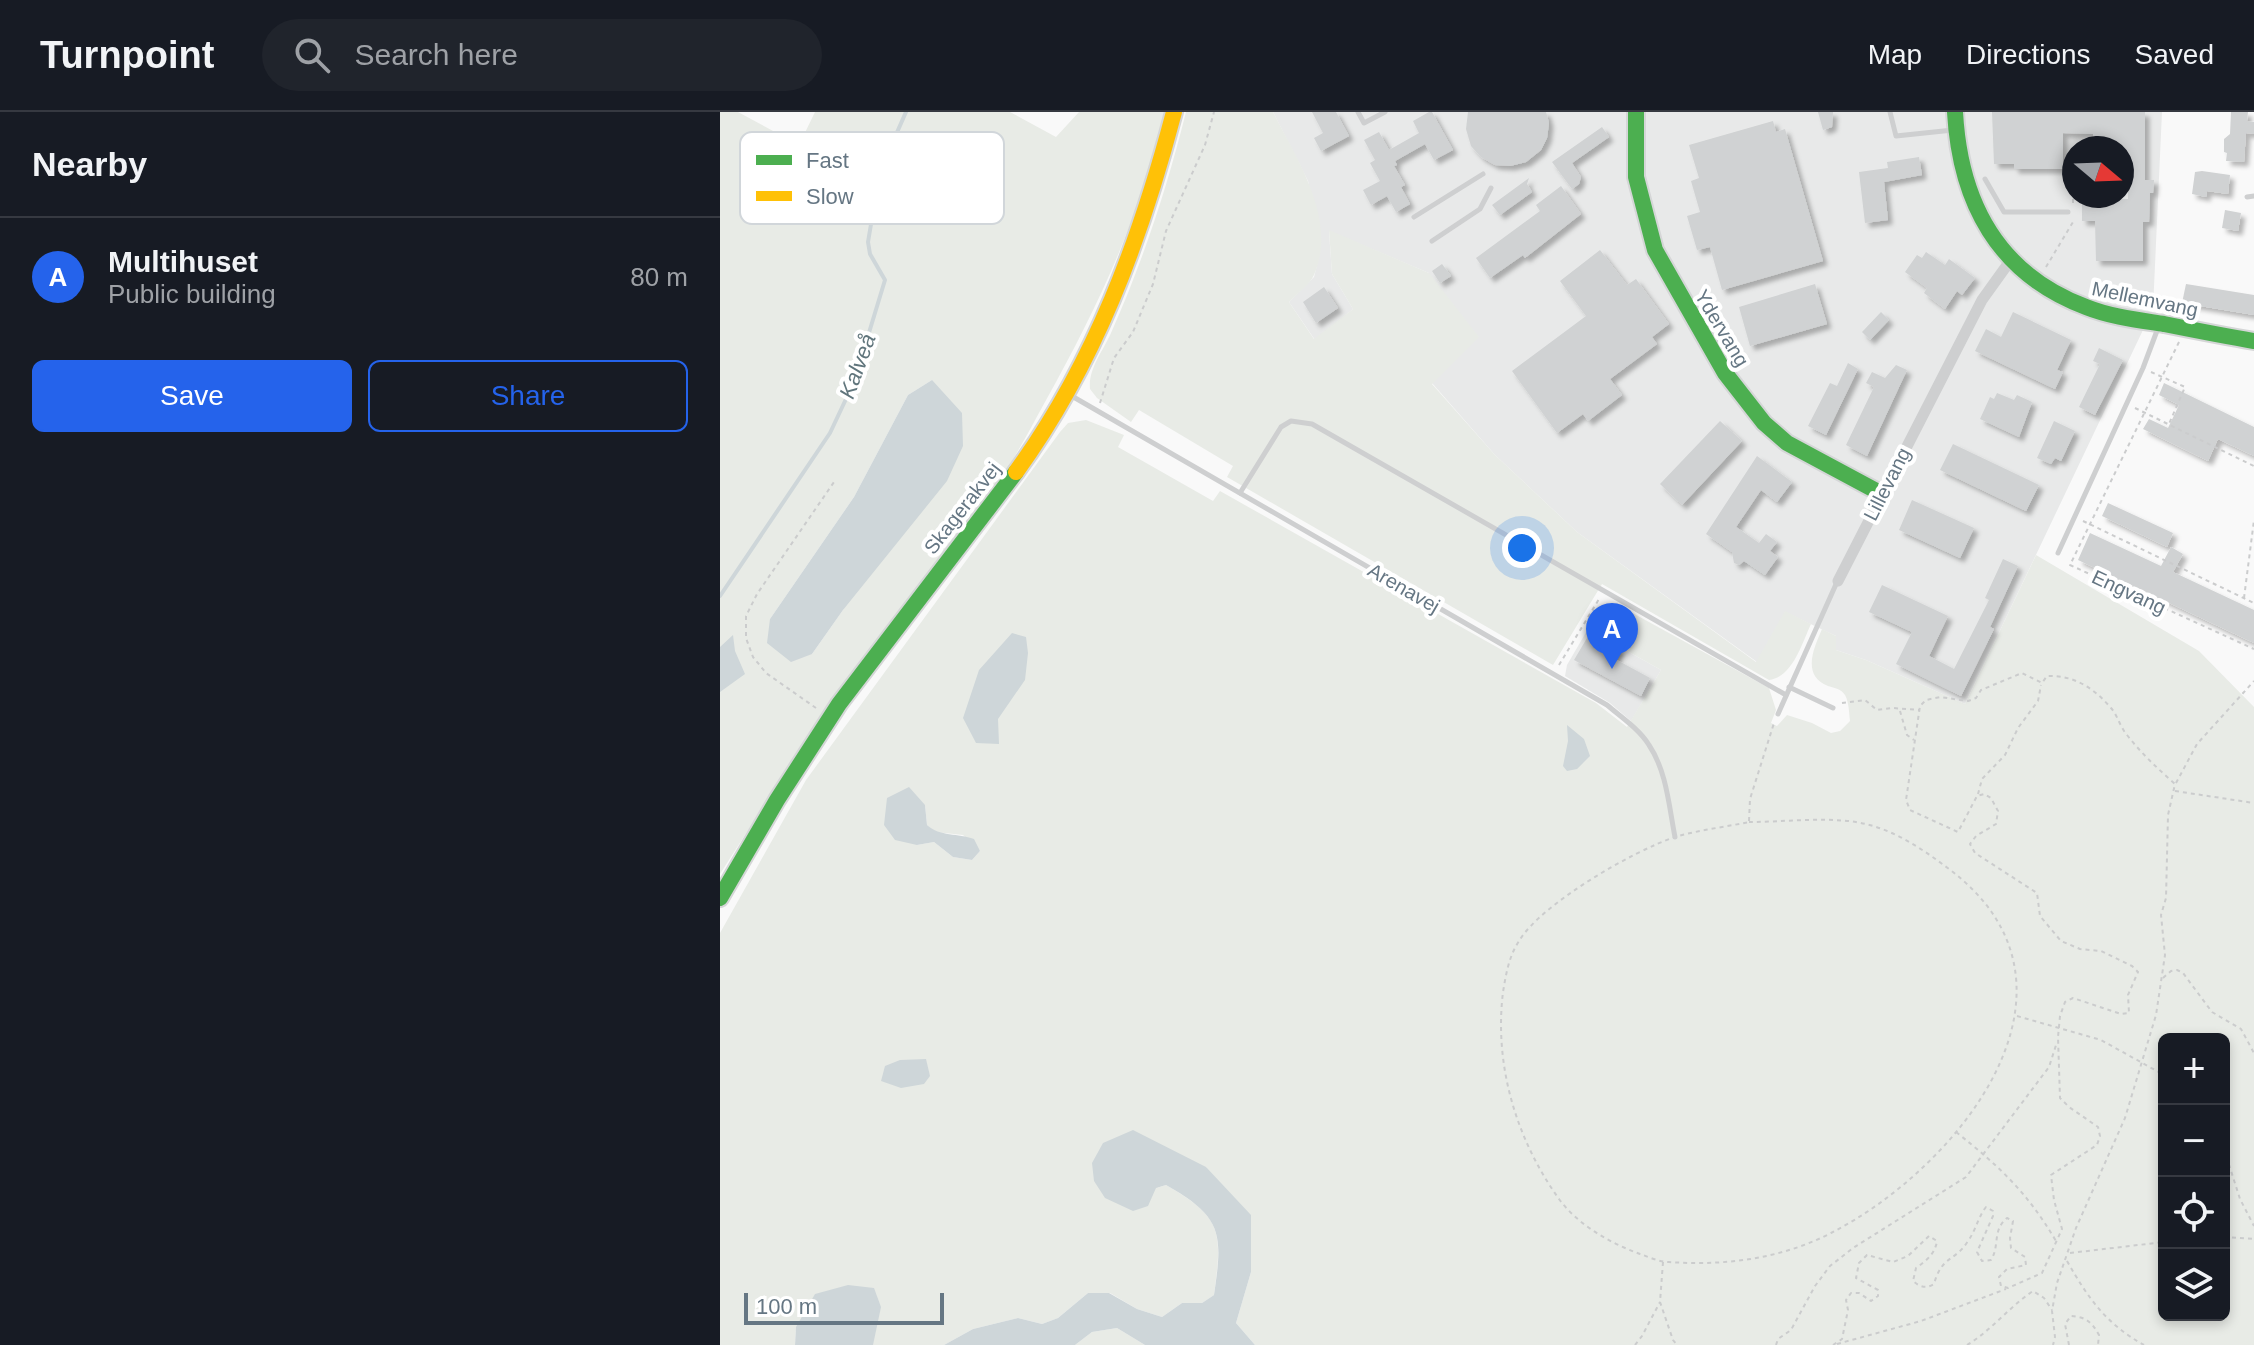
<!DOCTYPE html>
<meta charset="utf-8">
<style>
:root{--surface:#171b24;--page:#20242c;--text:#f1f3f6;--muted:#9ea1a6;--line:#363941;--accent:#2563eb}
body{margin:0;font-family:Arial,sans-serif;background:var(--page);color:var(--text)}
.controls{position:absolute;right:24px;bottom:24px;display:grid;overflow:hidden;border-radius:12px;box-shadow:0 4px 12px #0003}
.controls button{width:72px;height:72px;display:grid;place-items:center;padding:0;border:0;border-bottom:2px solid var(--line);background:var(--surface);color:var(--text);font:40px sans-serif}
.compass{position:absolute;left:1342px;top:24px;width:72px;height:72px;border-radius:50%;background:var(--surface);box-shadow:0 4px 12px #0003;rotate:109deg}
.scale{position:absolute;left:24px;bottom:20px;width:200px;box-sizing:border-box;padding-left:8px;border:4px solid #657683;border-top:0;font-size:22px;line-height:28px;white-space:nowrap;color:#657683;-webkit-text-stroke:6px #fff;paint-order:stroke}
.you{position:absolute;left:802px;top:436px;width:28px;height:28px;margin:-20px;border:6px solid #fff;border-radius:50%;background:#1a73e8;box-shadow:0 0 0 12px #1a73e833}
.badge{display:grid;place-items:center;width:52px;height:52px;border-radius:50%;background:var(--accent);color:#fff;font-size:26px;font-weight:700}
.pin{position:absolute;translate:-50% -66px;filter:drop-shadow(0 2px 4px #0008)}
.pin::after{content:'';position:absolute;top:42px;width:28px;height:24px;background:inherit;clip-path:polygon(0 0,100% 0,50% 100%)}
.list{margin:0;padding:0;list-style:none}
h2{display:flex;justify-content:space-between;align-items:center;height:104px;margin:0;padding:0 32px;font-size:34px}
h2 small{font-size:26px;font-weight:400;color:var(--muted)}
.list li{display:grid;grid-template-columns:52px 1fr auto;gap:24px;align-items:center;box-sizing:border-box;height:120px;padding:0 32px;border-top:2px solid var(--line)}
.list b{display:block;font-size:30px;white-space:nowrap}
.list p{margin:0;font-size:26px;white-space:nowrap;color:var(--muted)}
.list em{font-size:26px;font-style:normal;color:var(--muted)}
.actions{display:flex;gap:16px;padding:24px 32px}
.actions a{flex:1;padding:18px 0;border:2px solid var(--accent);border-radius:12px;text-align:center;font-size:28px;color:var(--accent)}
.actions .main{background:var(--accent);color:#fff}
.icon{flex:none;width:44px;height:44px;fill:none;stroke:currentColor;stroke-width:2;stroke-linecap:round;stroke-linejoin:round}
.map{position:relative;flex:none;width:1534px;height:1233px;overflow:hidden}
header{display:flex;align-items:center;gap:48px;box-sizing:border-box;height:112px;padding:0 40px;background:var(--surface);border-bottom:2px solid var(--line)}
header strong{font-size:38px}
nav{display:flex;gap:44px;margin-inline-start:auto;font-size:28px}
.search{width:560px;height:72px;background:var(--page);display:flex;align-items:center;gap:20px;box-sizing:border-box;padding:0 28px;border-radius:44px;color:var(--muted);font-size:30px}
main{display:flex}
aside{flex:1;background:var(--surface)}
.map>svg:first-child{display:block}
.built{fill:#e8e9e9;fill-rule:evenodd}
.green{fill:#e8ebe6;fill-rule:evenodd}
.water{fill:#ced6d9}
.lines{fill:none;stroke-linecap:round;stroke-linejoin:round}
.stream{stroke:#ced6d9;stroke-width:4}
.building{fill:#d0d2d3;filter:url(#shadow)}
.fast-casing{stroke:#d5d6d7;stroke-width:20}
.slow-casing{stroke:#d5d6d7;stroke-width:20}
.path{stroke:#cbcccd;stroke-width:2;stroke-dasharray:4 4;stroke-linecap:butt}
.lane{stroke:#cecfd0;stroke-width:5}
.street{stroke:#cecfd0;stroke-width:11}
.fast{stroke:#4caf50;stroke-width:16}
.slow{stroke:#ffc107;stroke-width:16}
.labels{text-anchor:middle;stroke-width:8;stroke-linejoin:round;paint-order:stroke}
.street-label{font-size:20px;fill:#657683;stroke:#fff}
.water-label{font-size:22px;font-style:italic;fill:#60757c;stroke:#fff}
.key{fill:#fff;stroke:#d1d6da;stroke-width:2}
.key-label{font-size:22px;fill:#657683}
</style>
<header>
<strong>Turnpoint</strong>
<div class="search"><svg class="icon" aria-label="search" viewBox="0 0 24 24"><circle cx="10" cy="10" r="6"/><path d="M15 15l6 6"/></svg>Search here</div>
<nav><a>Map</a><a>Directions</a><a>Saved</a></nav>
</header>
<main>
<aside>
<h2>Nearby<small></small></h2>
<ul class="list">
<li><span class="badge">A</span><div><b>Multihuset</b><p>Public building</p></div><em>80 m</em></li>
</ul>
<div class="actions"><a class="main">Save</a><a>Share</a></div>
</aside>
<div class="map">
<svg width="1534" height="1233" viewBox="0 0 1534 1233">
<defs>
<filter id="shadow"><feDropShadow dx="4.5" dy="4.5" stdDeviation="2" flood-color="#0004"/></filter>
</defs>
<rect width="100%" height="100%" fill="#f9f9f9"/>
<!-- built -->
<g class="built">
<path d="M553,0h889l-9,197 -188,395 -99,-44 -30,-10v-14l-51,-24 -28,50 -180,-130 -82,-77 -63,-72 -3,-110 -100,-42 3,43 21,35 -38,31 -26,-38 25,-25 5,-20 1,-25 -12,-51zM1354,36h48v48h-48z"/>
<path d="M868,517l73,41 -30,51 -21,-18 -45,-27 2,-11z"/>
</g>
<!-- green -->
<g class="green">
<path d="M0,0h18l61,33 16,-33h195l46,25 23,-25h85c-23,104 -67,197 -119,290 -15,27 -30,57 -49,83 -46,68 -102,130 -150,197 -44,63 -85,128 -126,192zM212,268l-89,230 -31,44 -42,-35 84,-122 54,-102z"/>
<path d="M466,0h87c24,47 65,108 41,163 -4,9 -17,19 -25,27l25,37 39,-30 -21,-35 -3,-44 100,43 50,64 -47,47 63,71 82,77 179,130 29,-51 26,13c-9,19 -18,53 -42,56l-167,-96 -49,81 -326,-188 6,-11 -94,-56 -8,12 -34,-24 -7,-9c-2,-20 13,-38 21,-56 32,-72 56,-145 75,-221z"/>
<path d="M366,308l38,15 -6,12 95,54 7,-10 376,212 31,24 34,-57 -73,-41 15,-23 15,-1 151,83 7,22 -5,13 6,3 10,-11 25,8 19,10 9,-2 10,-10c-1,-8 -1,-19 -5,-26 -4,-6 -10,-7 -17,-9 -27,-11 -14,-38 -6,-57l14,7v14l30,10 99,44 71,-149 163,96 55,56v638h-999l-19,-22 15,-51 -45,-105 -50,21 10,-3c58,33 56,48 48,110l-12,8h-20l-20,14 -25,-8 -27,-16h-22l-30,25 -16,6 -24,-6 -45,11 -29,16h-71v-5l-77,-13 -1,18h-75v-412l86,-153 254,-348 8,-9zM205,693l2,20 8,7 28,3 17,16 -8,9 -19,-3 -19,-15 -17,3zM1444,927h60v276h-60z"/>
<path d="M397,1216l28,17h-70l17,-13z"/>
</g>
<!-- water -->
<g class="water">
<path d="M212,268l30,33 1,33 -16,35 -104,129 -31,44 -21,8 -24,-19 3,-24 84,-122 54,-102z"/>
<path d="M292,521l14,4 2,16 -3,27 -27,39 1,25 -23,-1 -13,-25 16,-48z"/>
<path d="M13,523l2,16 10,23 -25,18v-45z"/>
<path d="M847,613l17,14 6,17 -13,13 -10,2 -4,-5 5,-25z"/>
<path d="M189,675l16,18 2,20c13,12 31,8 47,14l6,12 -8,9 -19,-3 -19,-15 -17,3 -22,-5 -11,-15 3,-27z"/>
<path d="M206,947l4,17 -6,8 -23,4 -20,-7 4,-15 15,-6z"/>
<path d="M413,1018l73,37 45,48v57l-15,51 19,22h-110l-28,-17 -25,4 -17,13h-131l29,-16 45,-11 24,6 16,-6 30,-25h21l28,16 25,8 20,-14h20l12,-8c9,-61 9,-78 -48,-110l-10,3 -8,18 -15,5 -28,-13 -11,-17 -2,-18 11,-20z"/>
<path d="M128,1173l26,3 7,19 -8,38h-78l1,-18 19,-33z"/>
</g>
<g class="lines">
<!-- stream -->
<path class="stream" d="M0,484l110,-163 24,-51 31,-102 -15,-26 -2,-12 12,-71 26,-59"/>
</g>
<!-- building -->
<g class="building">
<path d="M592,0h24l13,24 -28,15 -7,-13 9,-5z"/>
<path d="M709,0h3l21,38 -19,10 -9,-16 -30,17 2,4 -3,1 11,19 -4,2 9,17 -14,8 -9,-16 -16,9 -8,-15 17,-9 -10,-18 5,-3 -11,-20 15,-8 10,18 30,-17 -6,-12z"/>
<path d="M748,0h78l3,11 -2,15 -6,12 -15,12 -16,4 -15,-1 -14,-8 -10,-11 -5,-17z"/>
<path d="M1098,0h15l-1,15 -9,3z"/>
<path d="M1272,0h153v68h9l-1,13h-3l-1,29h-6v39h-47l-1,-40h-13v-23l46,1v-35h-6v-16h-29v-14l-30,-1v36h-49v-5h-20z"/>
<path d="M1511,0h17l-1,9 7,1v12l-8,-1 -2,29 -18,-1 1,-8 -3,-1v-13l6,-5z"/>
<path d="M1053,9l3,11 9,-3 38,132 -101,29 -12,-43 -13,3 -10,-34 13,-4 -9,-31 8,-3 -10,-33z"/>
<path d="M882,15l7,10 -37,26 9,14 -2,7 -7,5 -20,-27z"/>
<path d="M1199,45l3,18 -38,7 4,38 -23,3 -6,-51 29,-4 -1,-6z"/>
<path d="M1482,59l28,4 -2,19 -21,-3 -1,6 -14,-3 3,-22z"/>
<path d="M809,66l-2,6 5,8 -32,23 -8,-10z"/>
<path d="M841,74l20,28 -56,44 -2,-3 -33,23 -14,-20 64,-47 -4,-6z"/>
<path d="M1505,98l16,3 -3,18 -16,-3z"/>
<path d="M880,138l27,35 9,-6 33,45 -17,13 5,7 -47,35 12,16 -34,26 -5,-7 -26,19 -45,-62 74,-55 -26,-35z"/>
<path d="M1206,140l19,13 4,-6 26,19 -13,17 -5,-4 -12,18 -21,-16 3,-5 -22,-16 12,-17 5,3z"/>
<path d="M722,152l9,12 -11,7 -8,-12z"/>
<path d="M1095,172l12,40 -77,22 -11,-39z"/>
<path d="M1466,172l68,11v20l-72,-12z"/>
<path d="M604,175l14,21 -22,15 -13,-21z"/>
<path d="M1161,200l8,8 -19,20 -8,-8z"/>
<path d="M1293,200l58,28 -14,30 6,2 -8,17 -80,-38 11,-22 15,8z"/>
<path d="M1379,236l24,12 -28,55 -16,-8 21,-43 -7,-3z"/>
<path d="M1128,251l10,6 -32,66 -18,-9 22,-43 7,3z"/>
<path d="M1176,253l11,5 -40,86 -21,-11 28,-58 -8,-4 6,-11 13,6z"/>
<path d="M1444,271l90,44v29l-36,-17 -10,22 -65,-32 6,-10 19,9 11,-23 -20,-10z"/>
<path d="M1277,281l17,7 3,-5 15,7 -13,35 -39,-18 10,-22 4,2z"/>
<path d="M1000,309l22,20 -60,64 -22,-21z"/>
<path d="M1334,309l21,10 -14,30 -6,-3 -4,6 -14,-6z"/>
<path d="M1233,332l86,41 -13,26 -86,-41z"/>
<path d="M1037,344l35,26 -15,20 -16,-12 -25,37 23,16 7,-9 11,8 -7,9 8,6 -13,18 -21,-14 -5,4 -5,-2 -2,-11 -26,-18z"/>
<path d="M1192,388l62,28 -14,30 -61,-28z"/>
<path d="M1388,391l65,30 -6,14 -65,-31z"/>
<path d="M1370,421l71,33 10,-19 12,7 -10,18 81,38v33l-176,-83z"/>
<path d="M1283,447l15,7 -28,61 4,2 -33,67 -65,-32 16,-32 -43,-20 13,-27 66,31 -19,40 25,13 35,-69 -4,-2z"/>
<path d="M870,521l30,16 -5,10 35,19 -9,18 -67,-36z"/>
</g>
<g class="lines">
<defs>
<g id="fast">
<path d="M916,0v65l19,73 70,123 39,50 23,20 95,51"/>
<path d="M1235,0c5,90 43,162 131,195 25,10 52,13 78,17 30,6 60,12 90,17"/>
<path d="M0,786l57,-98 62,-96 177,-232"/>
</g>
<path id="slow" d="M296,360c79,-109 124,-231 158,-360"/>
</defs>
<!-- fast casing -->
<use href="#fast" class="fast-casing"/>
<!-- slow casing -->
<use href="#slow" class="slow-casing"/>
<!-- path -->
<g class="path">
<path d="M1353,63v28"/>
<path d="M1326,155l27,-45"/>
<path d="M1459,230l-109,223 184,84"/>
<path d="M1431,260l34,15 -16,37"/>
<path d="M380,291l14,-45 19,-26 20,-48 13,-53 39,-86 9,-33"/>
<path d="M1415,296l119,58"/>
<path d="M1363,409l171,82"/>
<path d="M1524,486l10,-78"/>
<path d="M839,553l40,-66"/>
<path d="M1122,591l23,-3 12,10 16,-2 26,2"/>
<path d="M96,596l-50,-35 -13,-16 -7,-19v-22l11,-22 77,-112"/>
<path d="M1180,599l7,24 7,5"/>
<path d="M1456,671l21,-39 57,-63"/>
<path d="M1455,679l79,12"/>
<path d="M1258,682l4,-15 23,-24 13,-27 20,-27 3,-16"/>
<path d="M1029,709l1,-22 24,-76"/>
<path d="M1029,710c34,0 74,-5 107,0 36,6 65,26 93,47 157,118 8,300 -118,364 -50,26 -107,33 -162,29 -10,0 -20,-5 -29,-8 -30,-11 -62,-29 -81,-55 -43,-60 -65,-134 -56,-207 3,-18 6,-36 16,-51 22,-37 114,-90 156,-104 24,-7 50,-10 74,-15z"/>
<path d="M1443,866l8,-7 6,-1 6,3 29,39 29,17 13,24"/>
<path d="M1297,904l84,24 63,35"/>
<path d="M1236,1020c44,35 71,60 100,109"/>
<path d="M1504,1037l16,50 14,27"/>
<path d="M1504,1125l30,2"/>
<path d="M1350,1141l94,-11"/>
<path d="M1347,1149c21,37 39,63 77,84"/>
<path d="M943,1150l-3,40 13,38 4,5"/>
<path d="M1117,1232l84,-23 85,-32"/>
<path d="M915,1233l7,-9 18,-34"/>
<path d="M1056,1233l2,-6 13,-9 24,-44 15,-20 23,-18 113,-71 83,-110 8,-25"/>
<path d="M1113,1233l9,-6 6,-29 -2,-10 5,-7h8l12,8 7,-5v-6l-22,-12 3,-15 8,-8 26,7 15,-6 21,-20 8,5c-2,13 -11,20 -21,27l-3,13c7,6 13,8 21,3 8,-29 21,-22 34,-43 8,-11 10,-24 18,-34l7,4v5l-16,36 5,9 9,-1c9,-14 1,-30 16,-42l6,3 -3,17 1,10 14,9 1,8 -19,4 -8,8 2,9 7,2 34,-15 20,-44 -8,-29 -3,-25 46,-30 3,-9 -2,-9 -29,-20 -9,-9 -2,-61 2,-21 5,-14 8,-4 48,16 8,-1 -1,-18 10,-23 -6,-6 -31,-15 -21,-2 -19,-8 -21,-25 -3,-23 -62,-40 -5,-9 6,-8 20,-12 2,-13 -7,-13 -7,-4 -7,2 -19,36 -48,-22 -4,-10 14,-94 6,-6 14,-3 28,4 8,-3 5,-8 41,-17 20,10 5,-7c27,-1 47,12 64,32 7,8 9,19 16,27 14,18 30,33 48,49l-7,31 -2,83 -5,17 4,40 -9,60 -31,103 -49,110 -19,55 -5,28 3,26 -2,8"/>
<path d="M1247,1233c25,-15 42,-38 66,-54l11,7 8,12"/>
<path d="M1349,1233l-4,-21 6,-8c15,1 21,6 28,19l-1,10"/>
</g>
<!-- lane -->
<g class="lane">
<path d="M638,0l6,11 21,-11"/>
<path d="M1170,0l6,24 57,-6"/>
<path d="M1265,67l19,33h64"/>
<path d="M1527,85l7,-1"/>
<path d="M694,105l69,-43"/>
<path d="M712,129l48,-32 11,-21"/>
<path d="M350,283l537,310c14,12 32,24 42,40 18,27 20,62 26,92"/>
<path d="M520,381l41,-66 10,-6 21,3 474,271"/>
<path d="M1338,441l85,-185 15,-40"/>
<path d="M1069,575l44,21"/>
<path d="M1058,602l59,-132"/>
</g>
<!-- street -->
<path class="street" d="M1118,469l144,-281 28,-39"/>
<!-- fast -->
<use href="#fast" class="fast"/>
<!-- slow -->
<use href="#slow" class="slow"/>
</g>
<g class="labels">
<!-- street labels -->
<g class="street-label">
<text transform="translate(1425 187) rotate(12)" y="7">Mellemvang</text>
<text transform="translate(1002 216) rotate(59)" y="7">Ydervang</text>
<text transform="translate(1167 372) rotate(-63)" y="7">Lillevang</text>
<text transform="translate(242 396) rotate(-52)" y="7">Skagerakvej</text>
<text transform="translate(684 476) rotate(30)" y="7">Arenavej</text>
<text transform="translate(1409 480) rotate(25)" y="7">Engvang</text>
</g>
<!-- water labels -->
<g class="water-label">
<text transform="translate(137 254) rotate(-70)" y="8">Kalveå</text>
</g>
</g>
<!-- legend -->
<rect x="20" y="20" width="264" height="92" rx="12" class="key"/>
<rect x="36" y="43" width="36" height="10" fill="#4caf50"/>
<rect x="36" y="79" width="36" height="10" fill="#ffc107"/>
<g class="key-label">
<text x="86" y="56">Fast</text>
<text x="86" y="92">Slow</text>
</g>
</svg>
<div class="controls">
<button>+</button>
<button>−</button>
<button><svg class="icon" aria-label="locate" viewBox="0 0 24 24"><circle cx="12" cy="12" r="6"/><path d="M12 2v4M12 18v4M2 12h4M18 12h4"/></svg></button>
<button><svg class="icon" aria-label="layers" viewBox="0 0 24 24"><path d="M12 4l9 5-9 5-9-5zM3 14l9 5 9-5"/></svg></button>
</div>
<svg class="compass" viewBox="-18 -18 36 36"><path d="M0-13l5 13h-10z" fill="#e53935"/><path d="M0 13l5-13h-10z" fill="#9ea1a6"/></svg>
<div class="scale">100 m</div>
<div class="you"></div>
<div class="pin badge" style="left:892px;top:557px">A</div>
</div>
</main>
